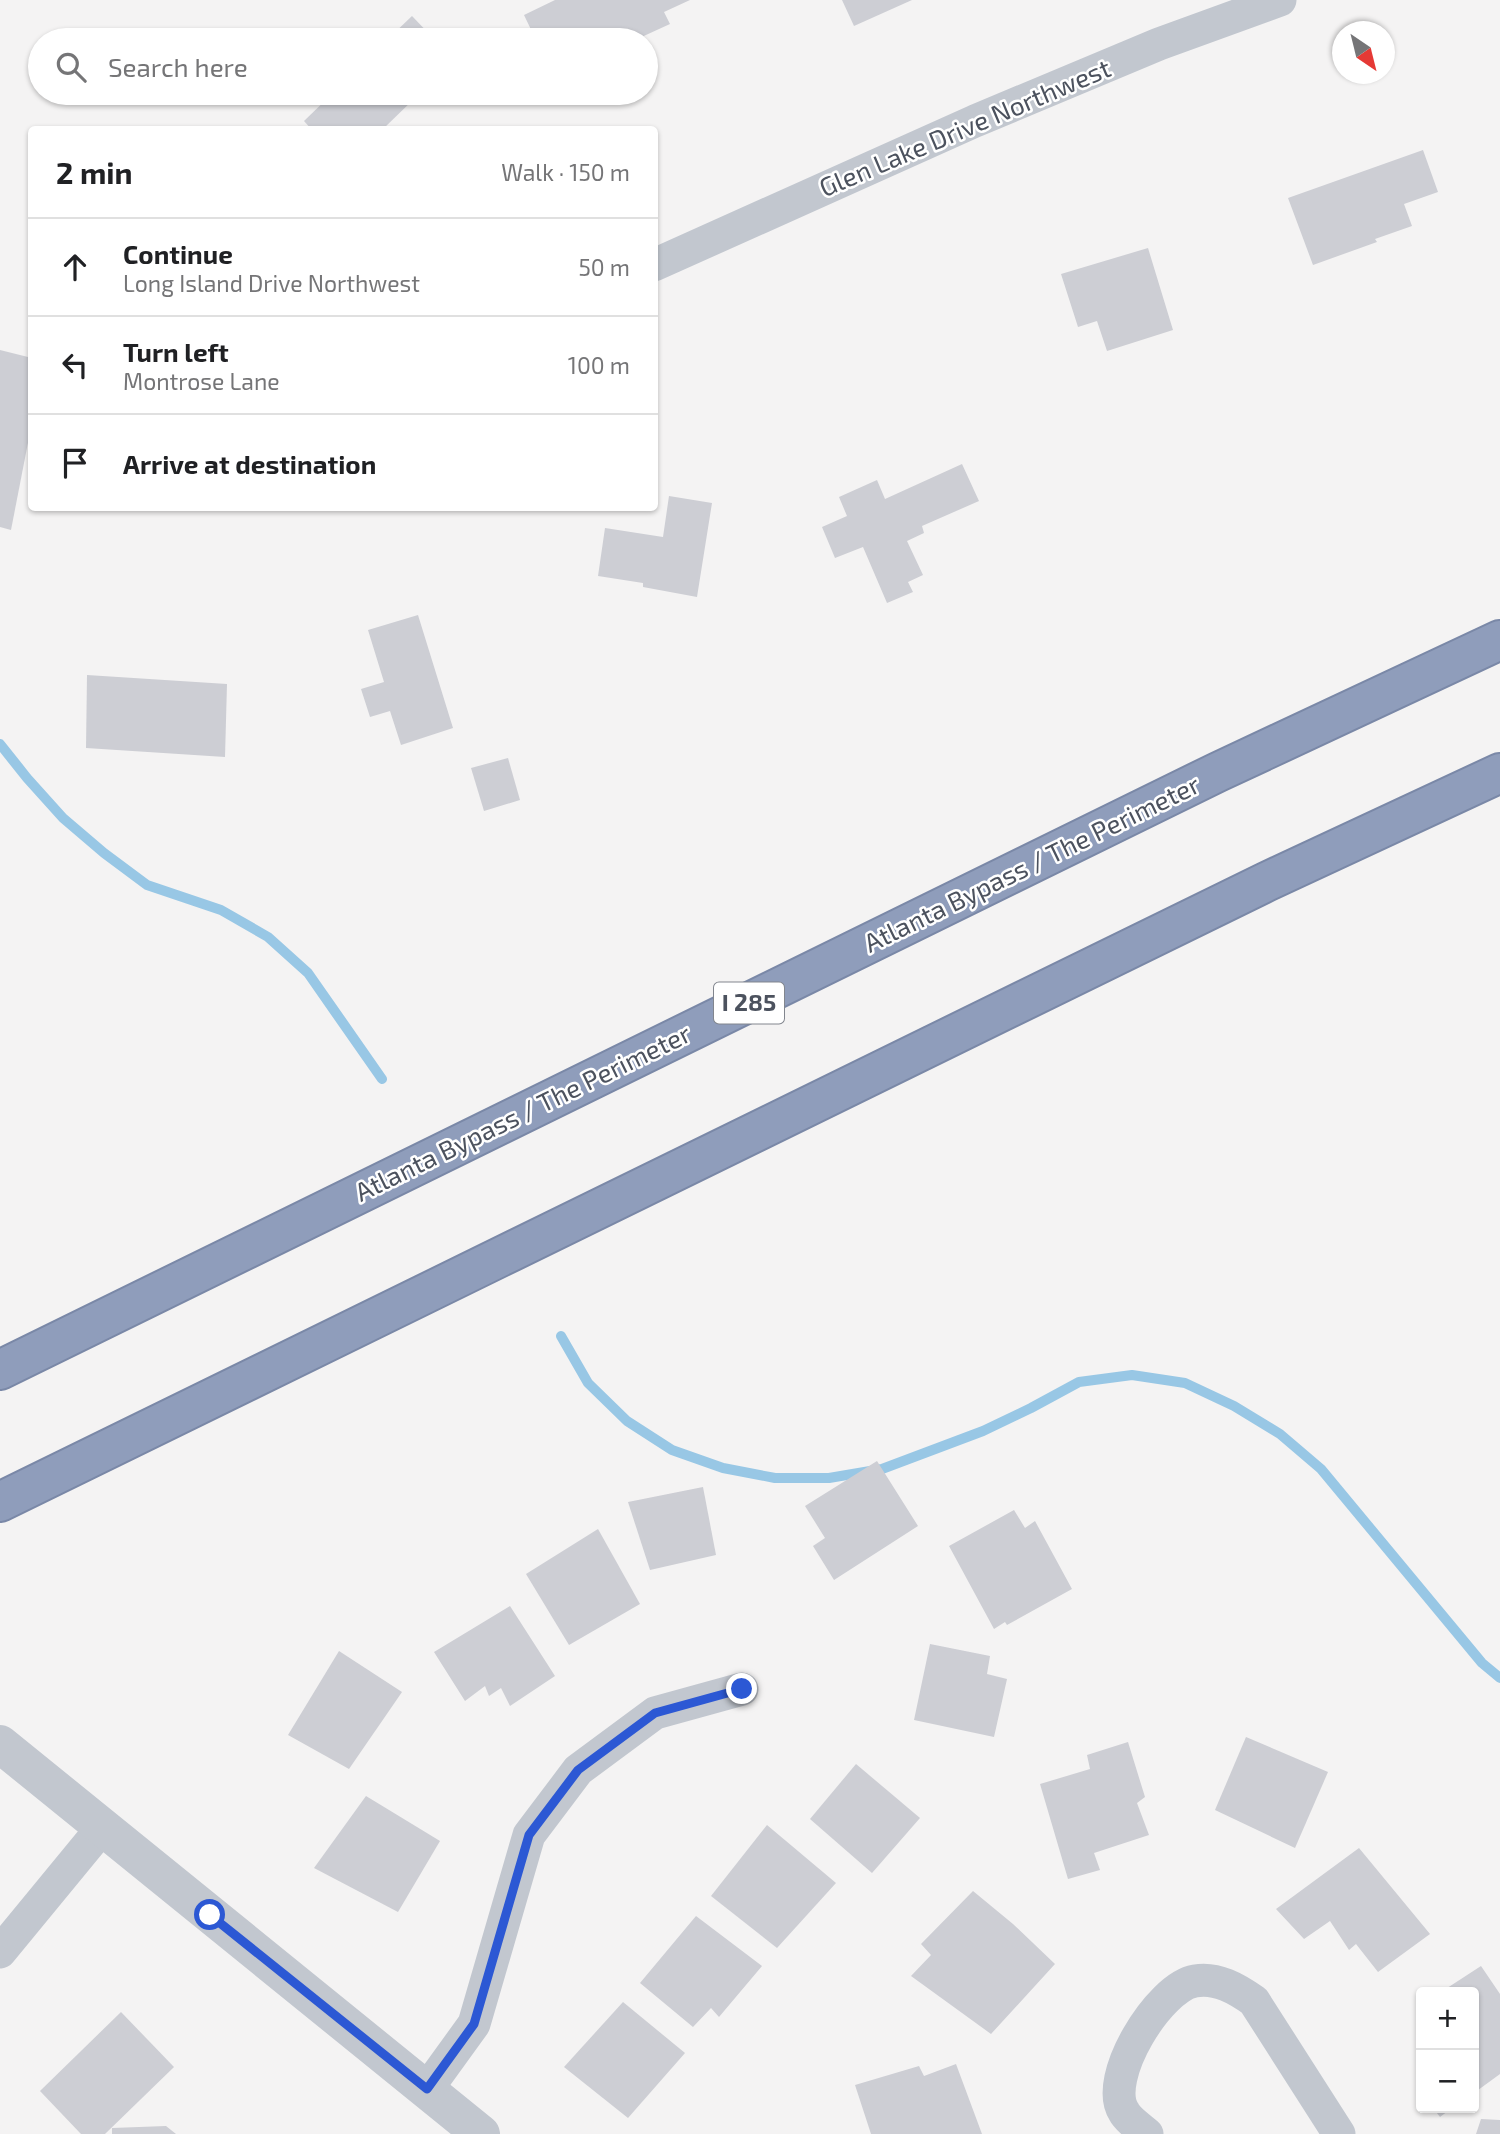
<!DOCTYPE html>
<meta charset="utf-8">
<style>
:root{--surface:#fff;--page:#f2f2f2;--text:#202124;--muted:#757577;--line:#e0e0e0}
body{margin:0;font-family:"Exo 2",sans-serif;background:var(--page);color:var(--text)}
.controls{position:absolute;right:21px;bottom:21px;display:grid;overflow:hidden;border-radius:7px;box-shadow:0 2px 5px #0004}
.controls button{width:63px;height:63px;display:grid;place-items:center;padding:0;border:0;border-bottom:2px solid var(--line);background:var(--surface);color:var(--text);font:35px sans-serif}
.compass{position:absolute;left:1332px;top:21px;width:63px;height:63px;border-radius:50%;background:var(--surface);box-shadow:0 2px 5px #0004;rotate:145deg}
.stop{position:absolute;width:21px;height:21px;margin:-16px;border:5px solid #2c58d4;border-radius:50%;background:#fff}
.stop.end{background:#2c58d4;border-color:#fff;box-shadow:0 2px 7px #0008}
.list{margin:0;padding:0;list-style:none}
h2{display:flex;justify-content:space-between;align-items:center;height:91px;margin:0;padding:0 28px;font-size:30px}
h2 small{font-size:23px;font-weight:400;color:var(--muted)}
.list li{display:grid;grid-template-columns:46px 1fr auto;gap:21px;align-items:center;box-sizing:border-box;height:98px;padding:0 28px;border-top:2px solid var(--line)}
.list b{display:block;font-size:26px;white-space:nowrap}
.list p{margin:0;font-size:23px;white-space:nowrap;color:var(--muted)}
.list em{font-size:23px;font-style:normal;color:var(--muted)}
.icon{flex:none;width:38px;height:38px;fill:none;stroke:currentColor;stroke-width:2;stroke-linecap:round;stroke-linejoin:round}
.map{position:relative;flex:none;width:1500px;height:2134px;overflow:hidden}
.search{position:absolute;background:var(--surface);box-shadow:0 2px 5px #0004;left:28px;top:28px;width:630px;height:77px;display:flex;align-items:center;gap:18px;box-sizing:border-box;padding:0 24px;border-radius:38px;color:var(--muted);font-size:26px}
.panel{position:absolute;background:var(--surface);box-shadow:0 2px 5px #0004;left:28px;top:126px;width:630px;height:385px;border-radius:7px}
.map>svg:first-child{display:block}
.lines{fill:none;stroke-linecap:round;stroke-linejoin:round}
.stream{stroke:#98c7e5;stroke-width:10}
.building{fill:#cdced4}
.motorway-casing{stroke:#7a88a7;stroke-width:42}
.minor{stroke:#c2c7cf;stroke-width:33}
.tertiary{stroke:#c2c7cf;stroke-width:38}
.motorway{stroke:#8f9dbb;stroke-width:38}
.route{stroke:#2c58d4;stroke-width:9}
.labels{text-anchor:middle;stroke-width:5;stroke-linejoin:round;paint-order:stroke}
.shield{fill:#fff;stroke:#82868e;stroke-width:2}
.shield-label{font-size:24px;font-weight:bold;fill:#4c525e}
.street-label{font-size:26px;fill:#4c525e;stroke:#fff}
</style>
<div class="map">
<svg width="1500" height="2134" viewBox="0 0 1500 2134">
<rect width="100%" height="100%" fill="#f4f3f3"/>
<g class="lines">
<!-- stream -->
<g class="stream">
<path d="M0,744l27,34 36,40 41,35 43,32 74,25 47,27 40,36 74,106"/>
<path d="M561,1336l27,47 39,38 45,29 51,18 52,10h54l53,-9 101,-38 48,-23 48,-26 53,-7 53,8 49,23 46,28 41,35 161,194 18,15"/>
</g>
</g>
<!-- building -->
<g class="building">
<path d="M555,0h135l-26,12 6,12 -35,16h-99l-12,-25z"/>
<path d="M842,0h70l-58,26z"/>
<path d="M412,16l23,24h-48z"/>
<path d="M333,93h78l5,4 -34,33h-70l-8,-9z"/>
<path d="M1423,150l15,42 -34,12 8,22 -37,13 2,3 -64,23 -25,-67z"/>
<path d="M1148,248l25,82 -66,21 -10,-30 -19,6 -17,-53z"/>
<path d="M0,350l32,8v64l-21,108 -11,-3z"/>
<path d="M962,464l17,37 -57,25 2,7 -17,8 16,34 -15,7 5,10 -26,11 -24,-56 -28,11 -13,-31 25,-11 -8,-19 38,-17 8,19z"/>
<path d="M669,496l43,7 -15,94 -54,-10v-4l-45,-7 7,-48 58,9z"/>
<path d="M418,615l35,113 -52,17 -11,-34 -20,6 -9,-28 23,-7 -16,-52z"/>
<path d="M87,675l140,9 -2,73 -139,-9z"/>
<path d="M508,758l12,42 -36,11 -13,-43z"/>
<path d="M877,1461l41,65 -84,54 -21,-34 12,-8 -20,-32z"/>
<path d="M703,1487l13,68 -66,15 -22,-68z"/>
<path d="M1014,1510l11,18 10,-7 37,68 -65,36 -2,-3 -11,7 -45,-83z"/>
<path d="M598,1529l42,75 -71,41 -43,-71z"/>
<path d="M510,1606l45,70 -45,30 -9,-18 -12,8 -4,-10 -20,15 -31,-49z"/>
<path d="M930,1644l60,12 -3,18 20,5 -13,58 -80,-17z"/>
<path d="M339,1651l63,41 -53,77 -61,-34z"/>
<path d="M1246,1737l82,35 -33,76 -80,-38z"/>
<path d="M1128,1742l17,55 -8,6 12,32 -55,18 6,17 -32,9 -28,-95 50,-15 -3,-14z"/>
<path d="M856,1764l64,54 -48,55 -62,-54z"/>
<path d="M366,1796l74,45 -42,71 -84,-44z"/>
<path d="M767,1825l69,58 -59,65 -66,-52z"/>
<path d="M1359,1848l71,86 -52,38 -22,-28 -7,6 -19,-29 -26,18 -28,-30z"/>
<path d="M973,1891l40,33 42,40 -64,70 -80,-58 20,-21 -10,-11z"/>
<path d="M696,1916l66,50 -43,51 -8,-9 -18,19 -53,-44z"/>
<path d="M1481,1966l19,28v80l-26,19v-101h-33z"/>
<path d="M623,2002l62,51 -57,65 -64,-51z"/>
<path d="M121,2012l53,55 -69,67h-24l-41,-43z"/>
<path d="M956,2064l26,70h-111l-16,-49 64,-19 5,10z"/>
<path d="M1433,2108h19l-12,9z"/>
<path d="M1481,2119l19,1v14h-24z"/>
<path d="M166,2126l10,8h-64v-6z"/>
</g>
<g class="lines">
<defs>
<g id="motorway">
<path d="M0,1370l1218,-598 282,-132"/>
<path d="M0,1502l1266,-620 234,-109"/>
</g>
</defs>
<!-- motorway casing -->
<use href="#motorway" class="motorway-casing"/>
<!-- minor -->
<g class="minor">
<path d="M654,265l321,-144 184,-77 121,-44"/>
<path d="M0,1952l102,-124"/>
<path d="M427,2089l47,-65 55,-189 49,-65 77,-57 87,-24"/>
<path d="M1147,2134c-7,-6 -19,-14 -23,-22 -22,-33 35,-125 71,-131 22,-4 42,8 59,20l85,133"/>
</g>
<!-- tertiary -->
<path class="tertiary" d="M0,1744l481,390"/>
<!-- motorway -->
<use href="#motorway" class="motorway"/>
</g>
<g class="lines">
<!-- route -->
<path class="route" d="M210,1915l217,174 47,-65 55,-189 49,-65 77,-57 87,-24"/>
</g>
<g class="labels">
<!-- shield labels -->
<rect class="shield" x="714" y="982.5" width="70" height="41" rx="5"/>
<g class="shield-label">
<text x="749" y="1011">I 285</text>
</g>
<!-- street labels -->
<g class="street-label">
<text transform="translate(965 128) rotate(-23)" y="9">Glen Lake Drive Northwest</text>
<text transform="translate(1032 864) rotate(-26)" y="9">Atlanta Bypass / The Perimeter</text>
<text transform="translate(523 1113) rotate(-26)" y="9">Atlanta Bypass / The Perimeter</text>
</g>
</g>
</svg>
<div class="controls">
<button>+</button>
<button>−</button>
</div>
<svg class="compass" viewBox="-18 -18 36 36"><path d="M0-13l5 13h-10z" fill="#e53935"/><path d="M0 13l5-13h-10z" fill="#757577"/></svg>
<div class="stop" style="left:210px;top:1915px"></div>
<div class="stop end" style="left:742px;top:1689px"></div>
<div class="search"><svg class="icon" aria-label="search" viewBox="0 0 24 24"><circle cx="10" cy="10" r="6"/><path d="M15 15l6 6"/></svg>Search here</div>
<section class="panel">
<h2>2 min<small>Walk · 150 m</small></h2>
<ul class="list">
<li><svg class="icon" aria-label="ahead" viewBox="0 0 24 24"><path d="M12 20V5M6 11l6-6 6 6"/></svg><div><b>Continue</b><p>Long Island Drive Northwest</p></div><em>50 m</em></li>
<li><svg class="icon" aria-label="left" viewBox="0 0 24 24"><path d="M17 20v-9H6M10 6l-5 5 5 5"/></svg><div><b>Turn left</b><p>Montrose Lane</p></div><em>100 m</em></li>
<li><svg class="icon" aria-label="arrive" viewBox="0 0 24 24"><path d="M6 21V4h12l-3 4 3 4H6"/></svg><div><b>Arrive at destination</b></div></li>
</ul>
</section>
</div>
